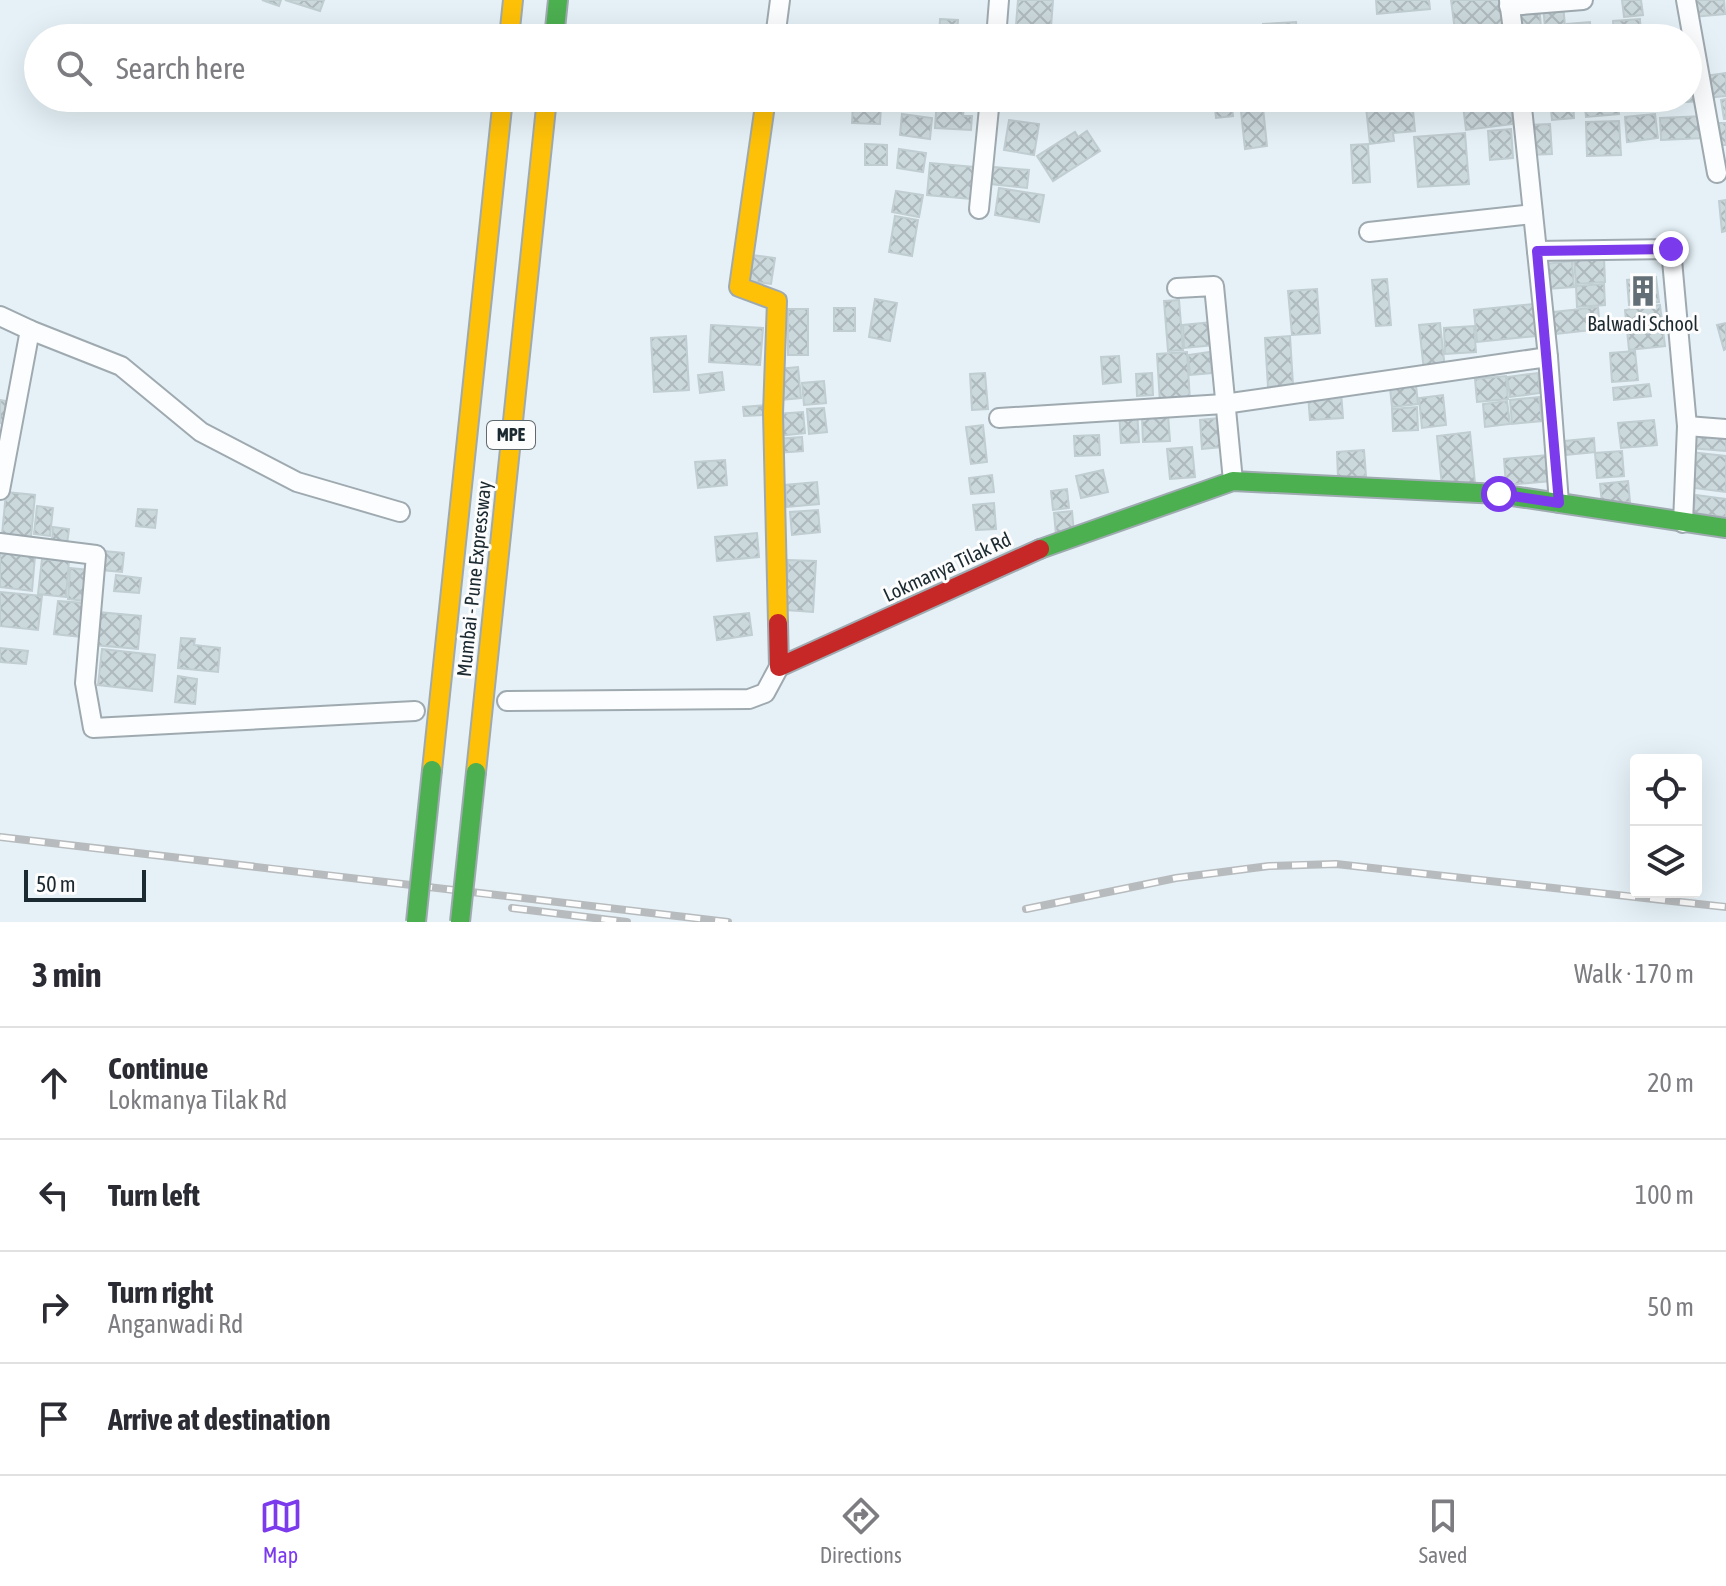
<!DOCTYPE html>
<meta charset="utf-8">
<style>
:root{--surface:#fff;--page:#f2f2f3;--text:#2b2b33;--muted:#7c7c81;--line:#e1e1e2;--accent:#7c3aed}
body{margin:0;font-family:"Asap Condensed",sans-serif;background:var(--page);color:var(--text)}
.controls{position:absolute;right:24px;bottom:24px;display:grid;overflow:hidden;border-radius:8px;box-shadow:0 8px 32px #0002}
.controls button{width:72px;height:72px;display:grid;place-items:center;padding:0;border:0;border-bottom:2px solid var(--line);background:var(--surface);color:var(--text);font:40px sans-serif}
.scale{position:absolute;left:24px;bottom:20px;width:122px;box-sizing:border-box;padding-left:8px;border:4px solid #1b2930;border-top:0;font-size:22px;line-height:28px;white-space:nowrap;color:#1b2930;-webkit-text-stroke:6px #fdfdfd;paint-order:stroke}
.stop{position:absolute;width:24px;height:24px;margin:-18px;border:6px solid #7c3aed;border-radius:50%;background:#fff}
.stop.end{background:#7c3aed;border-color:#fff;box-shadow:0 2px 8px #0008}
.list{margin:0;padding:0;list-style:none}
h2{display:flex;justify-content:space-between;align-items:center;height:104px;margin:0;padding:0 32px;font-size:34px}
h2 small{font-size:26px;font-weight:400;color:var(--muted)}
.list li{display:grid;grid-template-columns:52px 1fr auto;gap:24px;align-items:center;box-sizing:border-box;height:112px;padding:0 32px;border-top:2px solid var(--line)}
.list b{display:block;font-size:30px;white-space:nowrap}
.list p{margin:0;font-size:26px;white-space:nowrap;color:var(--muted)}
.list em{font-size:26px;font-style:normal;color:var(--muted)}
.icon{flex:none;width:44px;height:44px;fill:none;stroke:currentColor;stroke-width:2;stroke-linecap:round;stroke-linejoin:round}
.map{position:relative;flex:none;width:1726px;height:922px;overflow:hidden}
.search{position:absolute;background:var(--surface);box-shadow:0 8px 32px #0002;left:24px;right:24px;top:24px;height:88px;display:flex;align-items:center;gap:20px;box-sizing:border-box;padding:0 28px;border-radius:44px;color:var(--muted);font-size:30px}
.sheet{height:552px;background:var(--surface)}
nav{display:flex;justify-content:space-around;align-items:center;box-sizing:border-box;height:112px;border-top:2px solid var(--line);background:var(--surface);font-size:22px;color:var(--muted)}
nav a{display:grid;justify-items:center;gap:4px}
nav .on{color:var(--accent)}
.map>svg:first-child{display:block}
.building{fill:url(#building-cross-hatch);stroke:#c0cdd1;stroke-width:2}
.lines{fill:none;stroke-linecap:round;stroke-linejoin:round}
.street-casing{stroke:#9faab0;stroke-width:22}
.fast-casing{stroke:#9faab0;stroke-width:22}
.slow-casing{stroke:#9faab0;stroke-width:22}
.jam-casing{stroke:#9faab0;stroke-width:22}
.street{stroke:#fbfdfe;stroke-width:18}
.fast{stroke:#4caf50;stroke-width:18}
.slow{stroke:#ffc107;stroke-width:18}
.jam{stroke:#c62828;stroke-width:18}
.rail-casing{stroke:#b8bbbd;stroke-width:8}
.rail{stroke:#fdfdfd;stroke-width:5;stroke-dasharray:15;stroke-linecap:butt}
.fast-bridge-casing{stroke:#9faab0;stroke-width:22;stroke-linecap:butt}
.fast-bridge{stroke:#4caf50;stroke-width:18}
.route{stroke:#7c3aed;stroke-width:10}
.labels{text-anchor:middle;stroke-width:6;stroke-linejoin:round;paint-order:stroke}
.shield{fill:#fdfdfd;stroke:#5f696e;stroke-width:2}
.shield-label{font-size:18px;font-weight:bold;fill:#1b2930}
.poi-label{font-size:20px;fill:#1b2930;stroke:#fdfdfd}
.street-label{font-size:20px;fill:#1b2930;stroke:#fdfdfd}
</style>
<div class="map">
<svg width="1726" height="922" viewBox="0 0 1726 922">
<defs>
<pattern id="building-cross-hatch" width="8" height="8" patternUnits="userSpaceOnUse" patternTransform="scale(2)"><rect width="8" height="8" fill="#cbd8dc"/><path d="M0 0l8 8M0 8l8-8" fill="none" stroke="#aeb9bd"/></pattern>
</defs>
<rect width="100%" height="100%" fill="#e5f1f7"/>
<!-- building -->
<g class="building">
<path d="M262,0h19l-2,6z"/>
<path d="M285,0h39l-4,11z"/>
<path d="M1018,0h35l-2,27 -35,-2z"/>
<path d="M1376,0h53l1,9 -53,5z"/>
<path d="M1451,0h49l5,38h-49z"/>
<path d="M1622,0h19l2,15 -19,2z"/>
<path d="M1691,0h33l1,14 -32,3z"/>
<path d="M1563,3l2,24 -20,1 -2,-24z"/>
<path d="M1539,5l2,22 -26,2 -2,-21z"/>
<path d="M940,19l18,1 -1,18h-18z"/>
<path d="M1640,19l1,19h-27l-1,-17z"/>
<path d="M1296,22l2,16h-34l-1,-14z"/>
<path d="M1590,22l1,16h-23l-1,-14z"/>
<path d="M1726,73v23l-20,2 -2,-22z"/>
<path d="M1699,78l2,23 -44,3 -1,-6h32v-19z"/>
<path d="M937,98h20l-1,6 8,1 -1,11h9l-1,14 -36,-2z"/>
<path d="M1214,98h17l2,18 -17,2z"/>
<path d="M1365,98h24l1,14 23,-2 2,21 -22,2 1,8 -24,3z"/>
<path d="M1550,98h23l1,20 -22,2z"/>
<path d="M1584,98h33l2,16 -33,3z"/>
<path d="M1621,98h29l1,10 -29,3z"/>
<path d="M1510,99l3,25 -47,6 -3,-25z"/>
<path d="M1726,99v20h-2l-3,-19z"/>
<path d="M853,104l28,1 -1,19 -28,-1z"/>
<path d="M1263,108l4,38 -22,3 -4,-38z"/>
<path d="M902,114l30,4 -2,21 -30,-4z"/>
<path d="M1655,114l3,24 -31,4 -2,-25z"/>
<path d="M1704,116l1,22 -44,2 -1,-22z"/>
<path d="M1009,120l30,4 -5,31 -30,-5z"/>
<path d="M1619,121l2,34 -34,1 -1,-34z"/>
<path d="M1719,123h7v22h-5z"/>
<path d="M1550,124l2,30 -23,1 -1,-30z"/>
<path d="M1511,129l2,29 -23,2 -2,-29z"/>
<path d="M1087,131l13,20 -47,30 -16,-25 38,-24 3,5z"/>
<path d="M1465,133l4,51 -51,3 -4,-50z"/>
<path d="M865,144l22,1v20h-22z"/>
<path d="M1368,144l2,38 -17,1 -2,-38z"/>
<path d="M899,149l27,4 -3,19 -26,-4z"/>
<path d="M930,163l44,4 -3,32 -44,-4z"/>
<path d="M993,167l36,3 -2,18 -36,-4z"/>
<path d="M999,188l45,7 -5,27 -44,-7z"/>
<path d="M896,191l27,4 -4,22 -27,-5z"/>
<path d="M1726,200v31l-4,1 -3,-31z"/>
<path d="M895,216l23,4 -6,36 -23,-4z"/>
<path d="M751,255l24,3 -4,26 -23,-3z"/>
<path d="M1604,258l1,24 -29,2 -2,-24z"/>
<path d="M1572,261l2,26 -27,2 -2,-25z"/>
<path d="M1656,277l3,25 -30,3 -2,-25z"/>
<path d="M1387,279l4,46 -15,1 -4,-46z"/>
<path d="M1604,284l1,21 -28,2 -1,-21z"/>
<path d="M1317,289l3,44 -28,2 -4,-44z"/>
<path d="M875,299l22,4 -7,38 -21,-4z"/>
<path d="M1179,300l4,50 -15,1 -4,-50z"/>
<path d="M1533,304l3,32 -59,6 -3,-32z"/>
<path d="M1660,305l5,41 -36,4 -4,-40z"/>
<path d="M1598,307l2,22 -53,6 -2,-22z"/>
<rect x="834" y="308" width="21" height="23"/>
<rect x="788" y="309" width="20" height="46"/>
<path d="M1212,322l2,23 -30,3 -1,-23z"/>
<path d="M1440,323l5,46 -21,2 -5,-46z"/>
<path d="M1726,323v26l-2,1 -7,-25z"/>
<path d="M711,325l52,3 -3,37 -51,-3z"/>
<path d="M1474,326l2,26 -31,2 -1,-26z"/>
<path d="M686,336l3,54 -35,2 -3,-54z"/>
<path d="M1290,336l3,49 -25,2 -3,-49z"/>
<path d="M1635,351l3,29 -26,2 -2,-29z"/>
<path d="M1187,352l3,49 -30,2 -3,-49z"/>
<path d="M1210,352l2,21 -22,2 -2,-20z"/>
<path d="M1119,356l2,26 -18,2 -2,-27z"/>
<path d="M798,367l3,31 -20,2 -3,-31z"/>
<path d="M722,372l2,18 -24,3 -2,-18z"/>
<path d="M985,373l3,36 -16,1 -2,-36z"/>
<path d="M1152,373l1,22 -16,1 -1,-22z"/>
<path d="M1538,373l2,20 -30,4 -3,-20z"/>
<path d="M1506,376l2,23 -31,3 -2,-23z"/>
<path d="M824,381l2,22 -22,2 -2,-22z"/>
<path d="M1649,384l2,12 -37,4 -1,-12z"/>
<path d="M1416,385l2,19 -26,3 -2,-19z"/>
<path d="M1341,392l2,26 -33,2 -2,-25z"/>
<path d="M1443,395l3,30 -24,3 -3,-30z"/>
<path d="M1539,397l3,24 -30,3 -2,-24z"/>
<path d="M0,400l6,1 -2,23 -4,-1z"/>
<path d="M1507,401l3,23 -25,3 -2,-23z"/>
<path d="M766,405v10l-22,1 -1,-9z"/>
<path d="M1417,407l1,23 -25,1 -1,-22z"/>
<path d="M824,408l3,24 -18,2 -2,-25z"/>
<path d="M1137,411l2,31 -18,1 -2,-31z"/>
<path d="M803,412l2,21 -27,3 -2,-22z"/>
<path d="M1168,415l2,26 -27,1 -1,-25z"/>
<path d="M1219,418l3,29 -20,2 -2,-29z"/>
<path d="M1654,420l3,25 -36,3 -3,-25z"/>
<path d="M983,425l4,37 -16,2 -5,-37z"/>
<path d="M1692,430l34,3v18l-36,-3z"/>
<path d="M1470,432l5,51 -33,3 -5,-50z"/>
<path d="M1099,435l1,20 -25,1 -1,-20z"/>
<path d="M802,437l1,14 -27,2 -1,-14z"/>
<path d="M1594,438l1,14 -29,3 -1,-14z"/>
<path d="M1192,447l3,30 -25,2 -3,-30z"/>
<path d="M1364,450l2,26 -28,2 -1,-26z"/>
<path d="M1622,451l2,25 -27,2 -2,-25z"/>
<path d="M1690,452l36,4v36l-40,-5z"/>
<path d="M1548,455l3,26 -45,4 -2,-26z"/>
<path d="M725,460l2,25 -29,3 -3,-26z"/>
<path d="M1103,470l5,22 -27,6 -5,-22z"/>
<path d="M992,475l2,17 -23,2 -2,-16z"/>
<path d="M1628,481l2,21 -28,2 -2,-20z"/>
<path d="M817,482l2,22 -32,3 -2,-22z"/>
<path d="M1067,489l2,19 -16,2 -2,-19z"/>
<path d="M6,492l29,3 -4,42 -29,-2z"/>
<path d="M1696,495l30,4v18l-33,-4z"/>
<path d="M994,503l2,26 -20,1 -3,-25z"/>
<path d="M37,506l16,2 -3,28 -16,-2z"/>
<path d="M138,509l19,1 -2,18 -19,-2z"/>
<path d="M818,510l2,22 -28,3 -2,-23z"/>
<path d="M1072,511l2,22 -18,2 -2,-22z"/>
<path d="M53,527l16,2 -2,15 -15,-2z"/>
<path d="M757,533l2,24 -42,4 -2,-24z"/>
<path d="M103,551l21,2 -2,19 -21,-2z"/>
<path d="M0,553l35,3 -3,35 -32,-4z"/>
<path d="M42,559l27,2 -3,36 -28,-3z"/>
<path d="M788,560l28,1 -3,51 -27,-2z"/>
<path d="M70,568l19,2 -3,31 -18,-2z"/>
<path d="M116,575l25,3 -2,15 -25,-2z"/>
<path d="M0,592l42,4 -4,34 -38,-4z"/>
<path d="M58,601l27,2 -4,34 -27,-3z"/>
<path d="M98,612l43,4 -3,33 -44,-4z"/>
<path d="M749,613l3,22 -35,5 -3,-23z"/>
<path d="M181,638l14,1 -1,6 26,3 -2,24 -40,-4z"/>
<path d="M0,648l28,3 -2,13 -26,-2z"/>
<path d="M102,649l53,6 -3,36 -54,-6z"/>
<path d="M178,676l19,3 -2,25 -20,-2z"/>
</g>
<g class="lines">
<defs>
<g id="street">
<path d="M1509,0l5,38"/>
<path d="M1686,0l31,173"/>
<path d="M1509,6l74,-6"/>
<path d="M775,38l5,-38"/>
<path d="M996,38l3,-38"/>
<path d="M1521,98l27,259 11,146"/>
<path d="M979,209l11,-111"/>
<path d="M1369,232l164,-18"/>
<path d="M1537,251l134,-2 16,177 -4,97"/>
<path d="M1177,288l37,-2 19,195"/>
<path d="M0,316l30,14"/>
<path d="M999,418l225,-14 324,-47"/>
<path d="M1687,426l39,3"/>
<path d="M0,490l30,-160 91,36 80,66 96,50 103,30"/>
<path d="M0,543l96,12 -11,128 8,45 322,-17"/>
<path d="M507,701l242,-2 16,-6 14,-26"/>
</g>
<g id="fast">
<path d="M554,38l4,-38"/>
<path d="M1040,549l193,-68 266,13 227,34"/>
</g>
<g id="slow">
<path d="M509,38l4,-38"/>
<path d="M766,98l-27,189 38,14 -4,112 5,210"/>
<path d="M432,770l71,-672"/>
<path d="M476,772l71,-674"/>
</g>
<path id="jam" d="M778,623l1,44 261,-118"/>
</defs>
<!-- street casing -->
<use href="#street" class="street-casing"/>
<!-- fast casing -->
<use href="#fast" class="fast-casing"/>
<!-- slow casing -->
<use href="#slow" class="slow-casing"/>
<!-- jam casing -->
<use href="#jam" class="jam-casing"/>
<!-- street -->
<use href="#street" class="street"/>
<!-- fast -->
<use href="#fast" class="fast"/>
<!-- slow -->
<use href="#slow" class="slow"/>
<!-- jam -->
<use href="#jam" class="jam"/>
<defs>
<g id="rail">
<path d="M0,837l728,85"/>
<path d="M512,908l115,14"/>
<path d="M1026,909l150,-31 93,-12 67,-2 390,43"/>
</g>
</defs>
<!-- rail casing -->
<use href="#rail" class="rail-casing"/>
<!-- rail -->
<use href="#rail" class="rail"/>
<defs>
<g id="fast-bridge">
<path d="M416,922l16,-152"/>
<path d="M460,922l16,-150"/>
</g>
</defs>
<!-- fast-bridge casing -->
<use href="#fast-bridge" class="fast-bridge-casing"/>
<!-- fast-bridge -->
<use href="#fast-bridge" class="fast-bridge"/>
</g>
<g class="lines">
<!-- route -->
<path class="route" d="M1499,494l60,9 -22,-252 134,-2"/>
</g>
<!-- icons -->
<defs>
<symbol id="building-bare" viewBox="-9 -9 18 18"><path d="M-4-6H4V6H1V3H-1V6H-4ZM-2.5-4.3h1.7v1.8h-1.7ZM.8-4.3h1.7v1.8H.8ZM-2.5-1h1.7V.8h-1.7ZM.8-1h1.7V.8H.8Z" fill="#626f76" stroke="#fdfdfd" stroke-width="2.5" paint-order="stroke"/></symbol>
</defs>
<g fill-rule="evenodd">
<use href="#building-bare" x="1621" y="269" width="44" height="44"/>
</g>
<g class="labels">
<!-- shield labels -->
<rect class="shield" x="487" y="421" width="48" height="28" rx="6"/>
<g class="shield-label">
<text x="511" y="441">MPE</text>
</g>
<!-- poi labels -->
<g class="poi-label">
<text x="1643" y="331">Balwadi School</text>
</g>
<!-- street labels -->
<g class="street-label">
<text transform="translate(947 567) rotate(-25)" y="7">Lokmanya Tilak Rd</text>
<text transform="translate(474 579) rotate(-84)" y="7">Mumbai - Pune Expressway</text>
</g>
</g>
</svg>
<div class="controls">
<button><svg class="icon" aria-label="locate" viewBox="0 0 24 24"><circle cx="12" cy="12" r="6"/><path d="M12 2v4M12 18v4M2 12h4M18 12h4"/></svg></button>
<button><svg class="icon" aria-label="layers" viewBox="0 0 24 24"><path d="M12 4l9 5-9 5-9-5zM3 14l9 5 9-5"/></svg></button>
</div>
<div class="scale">50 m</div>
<div class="stop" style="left:1499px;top:494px"></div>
<div class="stop end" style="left:1671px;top:249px"></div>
<div class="search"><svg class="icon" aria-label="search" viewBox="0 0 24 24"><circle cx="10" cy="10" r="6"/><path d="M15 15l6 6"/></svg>Search here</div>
</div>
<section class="sheet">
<h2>3 min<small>Walk · 170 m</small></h2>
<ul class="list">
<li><svg class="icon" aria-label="ahead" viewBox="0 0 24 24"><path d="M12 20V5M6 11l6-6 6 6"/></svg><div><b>Continue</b><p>Lokmanya Tilak Rd</p></div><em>20 m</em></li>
<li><svg class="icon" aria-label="left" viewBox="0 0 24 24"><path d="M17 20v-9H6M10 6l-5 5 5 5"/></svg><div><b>Turn left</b></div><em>100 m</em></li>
<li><svg class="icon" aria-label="right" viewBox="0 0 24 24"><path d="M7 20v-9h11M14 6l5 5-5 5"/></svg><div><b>Turn right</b><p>Anganwadi Rd</p></div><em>50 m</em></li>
<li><svg class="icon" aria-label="arrive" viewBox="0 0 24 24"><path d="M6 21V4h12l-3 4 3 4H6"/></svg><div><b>Arrive at destination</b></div></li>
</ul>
</section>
<nav>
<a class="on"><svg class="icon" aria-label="map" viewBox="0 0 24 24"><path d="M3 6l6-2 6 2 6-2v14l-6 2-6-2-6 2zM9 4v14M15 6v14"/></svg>Map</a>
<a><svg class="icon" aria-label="directions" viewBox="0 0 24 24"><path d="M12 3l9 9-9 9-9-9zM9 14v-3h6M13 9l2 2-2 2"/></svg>Directions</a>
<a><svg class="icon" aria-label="saved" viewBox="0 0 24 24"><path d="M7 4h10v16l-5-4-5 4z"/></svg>Saved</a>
</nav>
